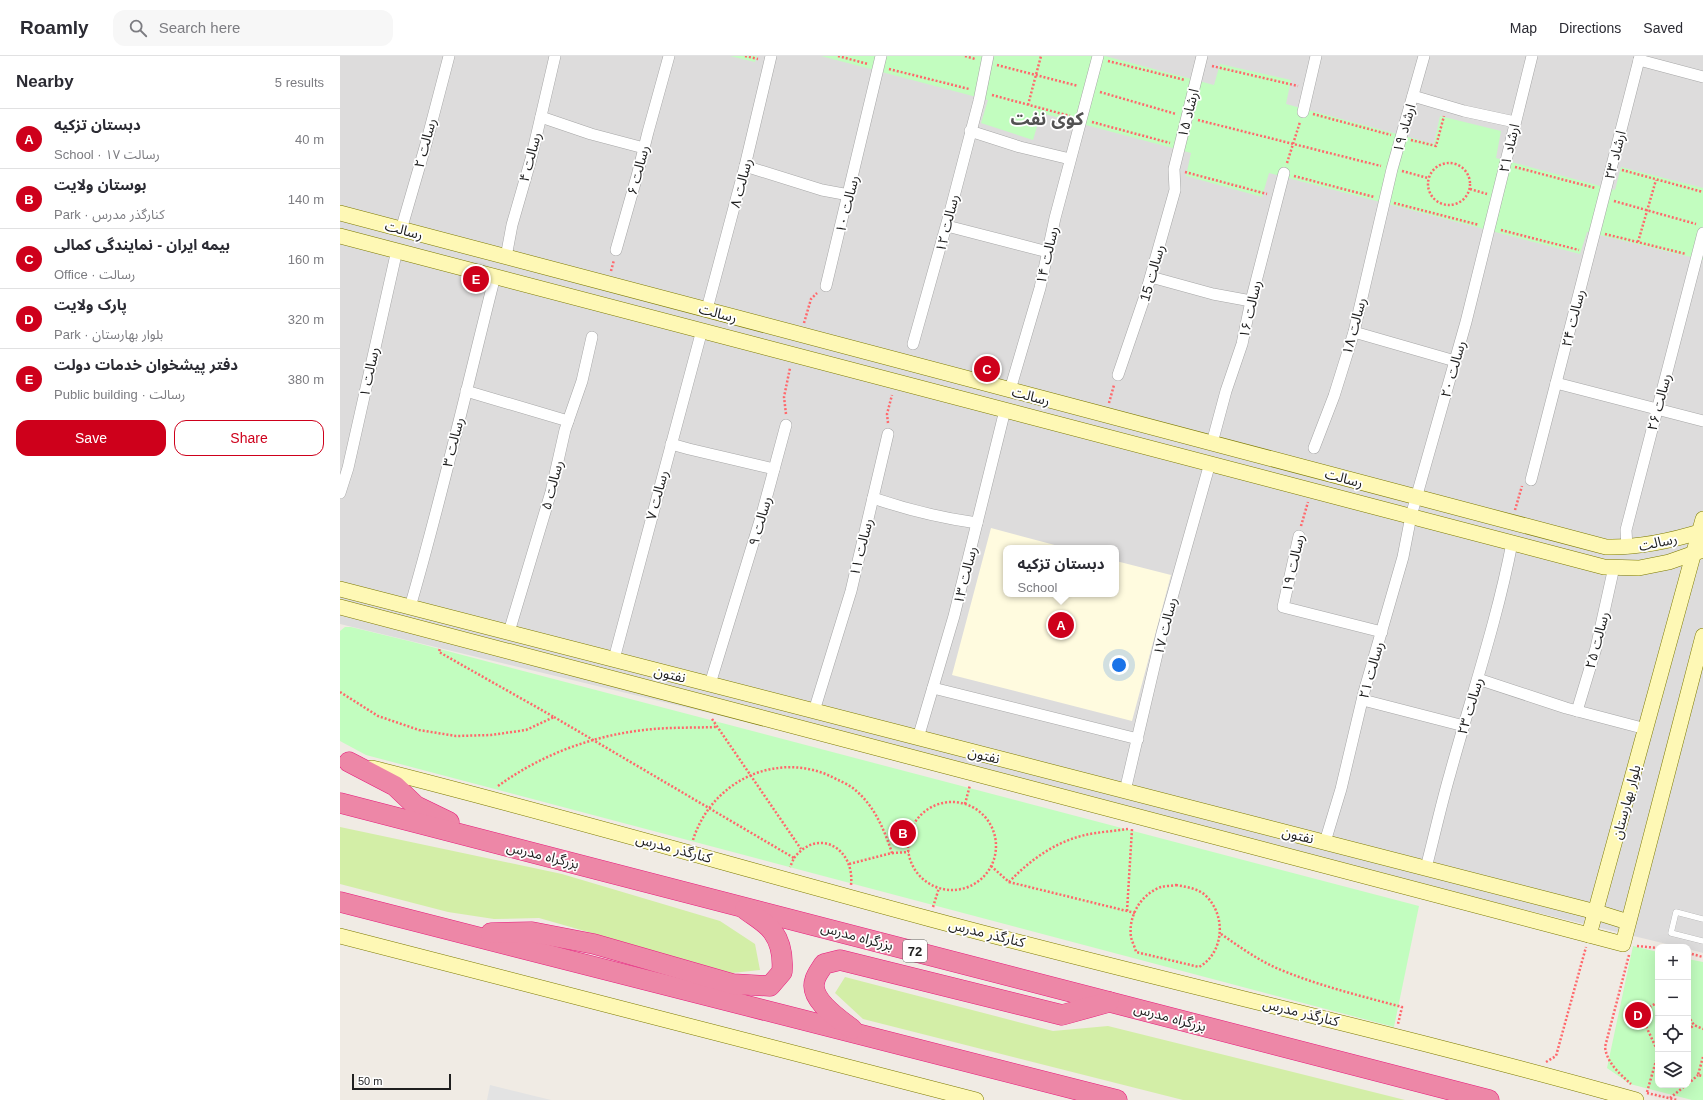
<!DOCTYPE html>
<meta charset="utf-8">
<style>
:root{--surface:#fff;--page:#f7f7f7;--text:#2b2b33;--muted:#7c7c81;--line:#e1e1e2;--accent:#ce001b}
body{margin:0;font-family:Arial,"Noto Sans Arabic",sans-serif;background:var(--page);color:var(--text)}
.controls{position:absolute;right:12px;bottom:12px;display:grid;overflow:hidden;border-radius:8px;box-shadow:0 4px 16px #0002}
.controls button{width:36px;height:36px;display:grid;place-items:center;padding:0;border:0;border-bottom:1px solid var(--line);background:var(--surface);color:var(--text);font:20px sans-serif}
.scale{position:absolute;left:12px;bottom:10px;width:99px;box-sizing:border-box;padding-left:4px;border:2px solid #1f1f1f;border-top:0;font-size:11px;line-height:14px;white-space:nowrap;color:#1f1f1f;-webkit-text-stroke:3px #fff;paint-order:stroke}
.you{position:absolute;left:779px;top:609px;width:14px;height:14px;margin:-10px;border:3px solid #fff;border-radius:50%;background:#1a73e8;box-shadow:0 0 0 6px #1a73e833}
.badge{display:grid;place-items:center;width:26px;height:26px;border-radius:50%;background:var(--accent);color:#fff;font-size:13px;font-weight:700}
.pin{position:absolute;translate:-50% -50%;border:2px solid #fff;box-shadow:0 1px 4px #0006}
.popup{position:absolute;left:663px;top:489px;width:116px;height:52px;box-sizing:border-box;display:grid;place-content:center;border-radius:8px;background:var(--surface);filter:drop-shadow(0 1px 3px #0005);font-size:13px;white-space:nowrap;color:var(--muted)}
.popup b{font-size:15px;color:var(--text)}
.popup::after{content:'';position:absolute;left:50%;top:100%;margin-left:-8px;border:8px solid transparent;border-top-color:var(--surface)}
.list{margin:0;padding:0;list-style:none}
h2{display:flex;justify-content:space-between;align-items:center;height:52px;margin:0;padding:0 16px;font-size:17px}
h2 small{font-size:13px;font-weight:400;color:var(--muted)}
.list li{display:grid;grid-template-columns:26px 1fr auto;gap:12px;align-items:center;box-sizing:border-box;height:60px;padding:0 16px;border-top:1px solid var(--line)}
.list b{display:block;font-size:15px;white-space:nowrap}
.list p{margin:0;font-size:13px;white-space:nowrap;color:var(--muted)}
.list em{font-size:13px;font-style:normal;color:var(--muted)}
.actions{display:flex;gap:8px;padding:12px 16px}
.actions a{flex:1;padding:9px 0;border:1px solid var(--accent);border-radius:12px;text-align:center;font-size:14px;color:var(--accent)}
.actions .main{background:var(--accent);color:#fff}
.icon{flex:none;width:22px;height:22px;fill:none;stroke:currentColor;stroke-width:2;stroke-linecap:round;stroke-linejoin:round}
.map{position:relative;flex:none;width:1363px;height:1044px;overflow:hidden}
header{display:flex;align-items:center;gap:24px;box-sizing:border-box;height:56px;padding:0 20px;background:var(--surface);border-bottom:1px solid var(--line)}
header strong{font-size:19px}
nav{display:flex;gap:22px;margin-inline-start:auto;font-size:14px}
.search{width:280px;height:36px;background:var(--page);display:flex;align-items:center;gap:10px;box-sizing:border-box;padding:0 14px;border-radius:12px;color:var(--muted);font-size:15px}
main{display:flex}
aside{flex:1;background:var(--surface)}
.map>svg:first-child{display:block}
.residential{fill:#dddcdc;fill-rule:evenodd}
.education{fill:#fffbdf}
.grass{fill:#d3eea7}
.park{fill:#c2fdbf}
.parking{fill:#e3e3e3}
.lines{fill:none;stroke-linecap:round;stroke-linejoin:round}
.lane-casing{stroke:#a6a6a6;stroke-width:6}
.street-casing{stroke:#a6a6a6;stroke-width:12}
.secondary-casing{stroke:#7c7900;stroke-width:16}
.highway-casing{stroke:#e7197b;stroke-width:21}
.path{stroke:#ff676b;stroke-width:2.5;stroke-dasharray:2 2;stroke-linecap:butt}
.lane{stroke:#fff;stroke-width:5.5}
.street{stroke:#fff;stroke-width:11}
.secondary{stroke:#fef8b5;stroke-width:15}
.highway{stroke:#ed87a7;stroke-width:20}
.labels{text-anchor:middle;stroke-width:3.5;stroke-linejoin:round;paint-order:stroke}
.shield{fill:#fff;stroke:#626262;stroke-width:1}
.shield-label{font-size:13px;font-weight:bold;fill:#1f1f1f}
.street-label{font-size:14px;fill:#1f1f1f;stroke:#fff}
.district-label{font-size:18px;font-weight:bold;fill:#525252;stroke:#fff}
</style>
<header>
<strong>Roamly</strong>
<div class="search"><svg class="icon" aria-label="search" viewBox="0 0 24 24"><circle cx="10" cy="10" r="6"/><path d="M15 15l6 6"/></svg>Search here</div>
<nav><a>Map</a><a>Directions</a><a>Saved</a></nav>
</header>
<main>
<aside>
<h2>Nearby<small>5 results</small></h2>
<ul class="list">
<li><span class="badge">A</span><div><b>دبستان تزکیه</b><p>School · رسالت ۱۷</p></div><em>40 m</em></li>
<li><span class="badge">B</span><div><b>بوستان ولایت</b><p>Park · کنارگذر مدرس</p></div><em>140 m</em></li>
<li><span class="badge">C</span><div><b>بیمه ایران - نمایندگى کمالى</b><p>Office · رسالت</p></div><em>160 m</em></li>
<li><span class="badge">D</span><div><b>پارک ولایت</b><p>Park · بلوار بهارستان</p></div><em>320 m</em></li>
<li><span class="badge">E</span><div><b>دفتر پیشخوان خدمات دولت</b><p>Public building · رسالت</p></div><em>380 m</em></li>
</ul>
<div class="actions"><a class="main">Save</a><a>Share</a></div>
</aside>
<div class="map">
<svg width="1363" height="1044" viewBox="0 0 1363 1044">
<rect width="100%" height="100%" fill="#f0ebe4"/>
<!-- residential -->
<path class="residential" d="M0,0h1363v897l-15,-4v-2h-9l-1339,-323zM666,492h110v46h-110z"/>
<!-- education -->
<path class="education" d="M651,472l75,20h-60v46h110v-33l55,14 -39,146 -180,-46z"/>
<!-- grass -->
<g class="grass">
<path d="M0,771l222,47 158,47 35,23 5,26 -28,3 -193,-55 -45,1 -46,-7 -108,-28z"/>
<path d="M505,921l208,54 55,-5 297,74h-222l-320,-81 -28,-26z"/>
</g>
<!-- park -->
<g class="park">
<path d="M390,0h27l-2,6z"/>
<path d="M481,0h284l109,29 6,-21 71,16 -5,24 148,40 6,-28 61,15 -5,27 119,32 6,-23 82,21v72l-116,-28 -7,22 -311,-81 -7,24 -76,-21 5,-23 -150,-40 -8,27 -52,-17 7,-23z"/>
<path d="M5,571h6l62,15 1006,264 -25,121 -1028,-272 -26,-14v-110z"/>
<path d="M1293,890l25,6v133h30v-126l15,3v138h-11l-62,-16 -23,-16z"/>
</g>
<!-- parking -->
<path class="parking" d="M150,1029l61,15h-64z"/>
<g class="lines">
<defs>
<path id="lane" d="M1363,863l-27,-7 -5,21 32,8"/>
<g id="street">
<path d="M1299,4l64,17"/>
<path d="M1073,40l51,15 51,11"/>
<path d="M963,56l13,-56"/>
<path d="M201,61l50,17 53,14"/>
<path d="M630,75l50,16 50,12"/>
<path d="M405,110l77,24 27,5"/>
<path d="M607,170l101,26"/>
<path d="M61,174l25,-86 23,-88"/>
<path d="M276,194l21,-74 11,-44 21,-76"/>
<path d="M166,201l6,-32 19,-66 24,-103"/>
<path d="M811,221l62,17 38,7"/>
<path d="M486,230l55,-230"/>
<path d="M367,253l38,-143 26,-110"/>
<path d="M1014,276l101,29"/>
<path d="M573,288l37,-132 29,-111 9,-45"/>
<path d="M778,319l27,-79 30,-106 -1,-21 28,-113"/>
<path d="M1216,327l84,-327"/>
<path d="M670,334l30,-102 15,-70 43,-162"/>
<path d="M126,335l102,30"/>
<path d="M872,387l14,-52 16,-47 9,-43 33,-128"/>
<path d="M331,388l18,5 85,20"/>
<path d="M974,392l20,-52 20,-64 38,-163 32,-113"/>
<path d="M1191,424l25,-97 147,38"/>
<path d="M0,437l8,-25 49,-218"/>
<path d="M533,442c35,12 68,20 104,25"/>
<path d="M959,480l-16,71 99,25"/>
<path d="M1287,492l-1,-18 77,-297"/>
<path d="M70,551c32,-109 57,-221 85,-331"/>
<path d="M169,576l42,-140 14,-62 17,-49 10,-44"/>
<path d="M274,603l88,-329"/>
<path d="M1138,623l88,29 80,21"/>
<path d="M370,628l52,-170 24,-89"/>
<path d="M593,632l205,51"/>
<path d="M1023,644l101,26"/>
<path d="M474,655l37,-120 37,-157"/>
<path d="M1237,655l19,-63 18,-81"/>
<path d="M578,682l36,-122 51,-206"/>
<path d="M785,735l37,-158 48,-170"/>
<path d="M985,786l16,-53 23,-97 39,-135 8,-41 55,-194 66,-266"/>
<path d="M1086,812c8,-31 15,-63 24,-94 21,-77 47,-153 62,-231"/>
</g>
<g id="secondary">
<path d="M0,157l1266,334c34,1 65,-6 97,-16"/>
<path d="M0,180l1264,331 35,1 30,-6 34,-12"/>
<path d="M0,533l1256,323 32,10"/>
<path d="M0,551l1283,337 80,-308"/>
<path d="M32,712c187,47 372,101 558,151 234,63 472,115 706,181"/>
<path d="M1249,879l114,-416"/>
<path d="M0,880l636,164"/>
</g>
<g id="highway">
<path d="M9,706l46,24 21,20 33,16"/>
<path d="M0,747l1149,297"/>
<path d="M0,846l777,198"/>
<path d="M151,877l41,-1 62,12 139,40 37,2 12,-14c1,-13 -1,-29 -9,-40 -6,-9 -19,-16 -28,-23"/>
<path d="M512,973c-13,-10 -44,-30 -37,-49 1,-5 6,-11 9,-16l16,-4 222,55 47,-13"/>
</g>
</defs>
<!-- lane casing -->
<use href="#lane" class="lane-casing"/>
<!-- street casing -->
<use href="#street" class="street-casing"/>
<!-- secondary casing -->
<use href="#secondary" class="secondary-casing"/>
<!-- highway casing -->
<use href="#highway" class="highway-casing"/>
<!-- path -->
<g class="path">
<path d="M405,0l13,3"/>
<path d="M498,0l30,8"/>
<path d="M625,0l10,3"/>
<path d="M768,5l77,19"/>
<path d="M657,9l81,21"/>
<path d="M872,10l86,20"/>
<path d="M549,13l80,20"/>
<path d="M760,36l76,22"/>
<path d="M652,39l78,21"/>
<path d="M688,49l13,-49"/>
<path d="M973,58l78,21"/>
<path d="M858,64l183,46"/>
<path d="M752,66l78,21"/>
<path d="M1071,84l25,6 8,-30"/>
<circle cx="1109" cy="128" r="21"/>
<path d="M947,107l13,-41"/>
<path d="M1175,111l80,21"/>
<path d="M1282,114l81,22"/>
<path d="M1062,115l26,7"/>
<path d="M845,116l82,22"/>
<path d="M954,120l80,21"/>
<path d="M1130,133l17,5"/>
<path d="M1274,145l82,23"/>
<path d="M1054,147l85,22"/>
<path d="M1161,174l78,20"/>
<path d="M1265,178l81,20"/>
<path d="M1298,186l18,-62"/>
<path d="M271,215l3,-11"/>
<path d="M464,267l7,-24 6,-6"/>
<path d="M769,347l5,-18"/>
<path d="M446,358l-2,-17 6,-29"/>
<path d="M548,367l-1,-9 5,-19"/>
<path d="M1175,454l7,-24"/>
<path d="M961,470l7,-24"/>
<path d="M0,636l38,24 41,14 37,6 35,-1 35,-5 28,-13 -115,-65 1,-4"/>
<path d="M214,661l240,141 -4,9"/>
<path d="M372,663l89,130"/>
<path d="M158,730c43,-31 93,-50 146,-56 23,-3 48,-2 72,-3"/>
<circle cx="612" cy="790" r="44"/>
<path d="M625,748l5,-19"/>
<path d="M353,784c19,-61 88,-92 145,-60 5,2 11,5 16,9 20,16 30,40 38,64l-43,11"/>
<path d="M552,797l17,-1"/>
<path d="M454,802c24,-31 61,-10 57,27"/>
<path d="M651,810l18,16 126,31"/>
<path d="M669,826c21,-22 46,-40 76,-47 13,-3 29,-4 43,-6"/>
<path d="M836,829c10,2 21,3 29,10 22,20 19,58 -6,72l-63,-15c-1,-5 -4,-10 -5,-15 -3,-21 10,-43 30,-50 4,-1 10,-1 15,-2z"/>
<path d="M593,851l6,-19"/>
<path d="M787,855l5,-82"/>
<path d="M881,878c19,13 38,27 60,36 39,16 80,26 121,37l-4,17"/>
<path d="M1297,890l21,2"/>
<path d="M1348,897l15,4"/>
<path d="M1289,899l-24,92c2,16 14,26 26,37"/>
<path d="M1318,946l-18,11 18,39"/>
<path d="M1348,960l6,9 9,4"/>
<path d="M1348,974l6,-5"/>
<path d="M1363,1001l-5,18 5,1"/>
<path d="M1206,1006l10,-6 30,-109"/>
<path d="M1348,1028l10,-9"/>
<path d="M1307,1036l11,-38"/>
<path d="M1307,1037l30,7"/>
<path d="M1330,1042l16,-13"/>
</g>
<!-- lane -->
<use href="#lane" class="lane"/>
<!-- street -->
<use href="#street" class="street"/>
<!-- secondary -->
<use href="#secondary" class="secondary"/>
<!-- highway -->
<use href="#highway" class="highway"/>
</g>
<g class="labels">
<!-- shield labels -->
<rect class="shield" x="563" y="884" width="24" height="22" rx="3"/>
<g class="shield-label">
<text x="575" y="900">72</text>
</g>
<!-- street labels -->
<g class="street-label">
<text transform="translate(848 57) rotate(-76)" y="5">ارشاد ۱۵</text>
<text transform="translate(1064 72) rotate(-74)" y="5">ارشاد ۱۹</text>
<text transform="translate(85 87) rotate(-75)" y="5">رسالت ۲</text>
<text transform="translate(1169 92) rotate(-77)" y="5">ارشاد ۲۱</text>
<text transform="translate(1275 99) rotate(-76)" y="5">ارشاد ۲۳</text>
<text transform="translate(190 101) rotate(-75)" y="5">رسالت ۴</text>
<text transform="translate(298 114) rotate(-75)" y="5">رسالت ۶</text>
<text transform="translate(401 127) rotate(-75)" y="5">رسالت ۸</text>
<text transform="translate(507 148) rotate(-76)" y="5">رسالت ۱۰</text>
<text transform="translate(607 167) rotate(-76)" y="5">رسالت ۱۲</text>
<text transform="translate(64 174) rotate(15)" y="5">رسالت</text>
<text transform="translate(707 199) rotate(-77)" y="5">رسالت ۱۴</text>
<text transform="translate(812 217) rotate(-74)" y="5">رسالت 15</text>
<text transform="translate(910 253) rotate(-77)" y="5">رسالت ۱۶</text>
<text transform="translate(378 257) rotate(15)" y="5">رسالت</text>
<text transform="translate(1233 262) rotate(-76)" y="5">رسالت ۲۴</text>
<text transform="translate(1014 270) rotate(-75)" y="5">رسالت ۱۸</text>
<text transform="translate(1113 313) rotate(-74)" y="5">رسالت ٢٠</text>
<text transform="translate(29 316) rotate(-78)" y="5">رسالت ۱</text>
<text transform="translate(691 340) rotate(15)" y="5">رسالت</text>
<text transform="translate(1319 346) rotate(-75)" y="5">رسالت ۲۶</text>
<text transform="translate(113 386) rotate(-76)" y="5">رسالت ۳</text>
<text transform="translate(1004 422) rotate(15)" y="5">رسالت</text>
<text transform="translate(212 429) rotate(-75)" y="5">رسالت ۵</text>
<text transform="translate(317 439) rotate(-75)" y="5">رسالت ۷</text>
<text transform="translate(420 465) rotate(-74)" y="5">رسالت ۹</text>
<text transform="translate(1318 486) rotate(-12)" y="5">رسالت</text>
<text transform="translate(521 491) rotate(-76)" y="5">رسالت ۱۱</text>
<text transform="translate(953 507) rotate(-77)" y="5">رسالت ۱۹</text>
<text transform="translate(625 519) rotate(-76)" y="5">رسالت ۱۳</text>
<text transform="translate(825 570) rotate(-76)" y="5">رسالت ۱۷</text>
<text transform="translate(1257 584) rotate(-75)" y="5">رسالت ۲۵</text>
<text transform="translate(1031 614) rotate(-74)" y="5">رسالت ۲۱</text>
<text transform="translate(330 618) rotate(14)" y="5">نفتون</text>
<text transform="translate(1130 650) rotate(-73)" y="5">رسالت ۲۳</text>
<text transform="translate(644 699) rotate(14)" y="5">نفتون</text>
<text transform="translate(1286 746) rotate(-75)" y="5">بلوار بهارستان</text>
<text transform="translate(958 779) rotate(14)" y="5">نفتون</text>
<text transform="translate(334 792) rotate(15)" y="5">کنارگذر مدرس</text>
<text transform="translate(203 799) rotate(14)" y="5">بزرگراه مدرس</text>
<text transform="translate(647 877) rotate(14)" y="5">کنارگذر مدرس</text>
<text transform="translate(517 880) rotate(15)" y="5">بزرگراه مدرس</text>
<text transform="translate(961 956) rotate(14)" y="5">کنارگذر مدرس</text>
<text transform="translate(830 961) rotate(15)" y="5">بزرگراه مدرس</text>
</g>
<!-- district labels -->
<g class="district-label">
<text x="707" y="69">کوی نفت</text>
</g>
</g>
</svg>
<div class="controls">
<button>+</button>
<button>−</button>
<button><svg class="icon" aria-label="locate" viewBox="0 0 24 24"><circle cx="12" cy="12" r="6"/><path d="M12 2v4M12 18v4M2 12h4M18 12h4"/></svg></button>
<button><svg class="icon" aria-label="layers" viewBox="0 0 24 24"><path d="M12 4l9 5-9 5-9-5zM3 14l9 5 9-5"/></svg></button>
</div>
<div class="scale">50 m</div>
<div class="you"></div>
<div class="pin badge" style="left:721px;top:569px">A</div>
<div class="popup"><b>دبستان تزکیه</b>School</div>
<div class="pin badge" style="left:563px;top:777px">B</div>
<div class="pin badge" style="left:647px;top:313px">C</div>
<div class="pin badge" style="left:1298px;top:959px">D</div>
<div class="pin badge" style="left:136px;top:223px">E</div>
</div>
</main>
